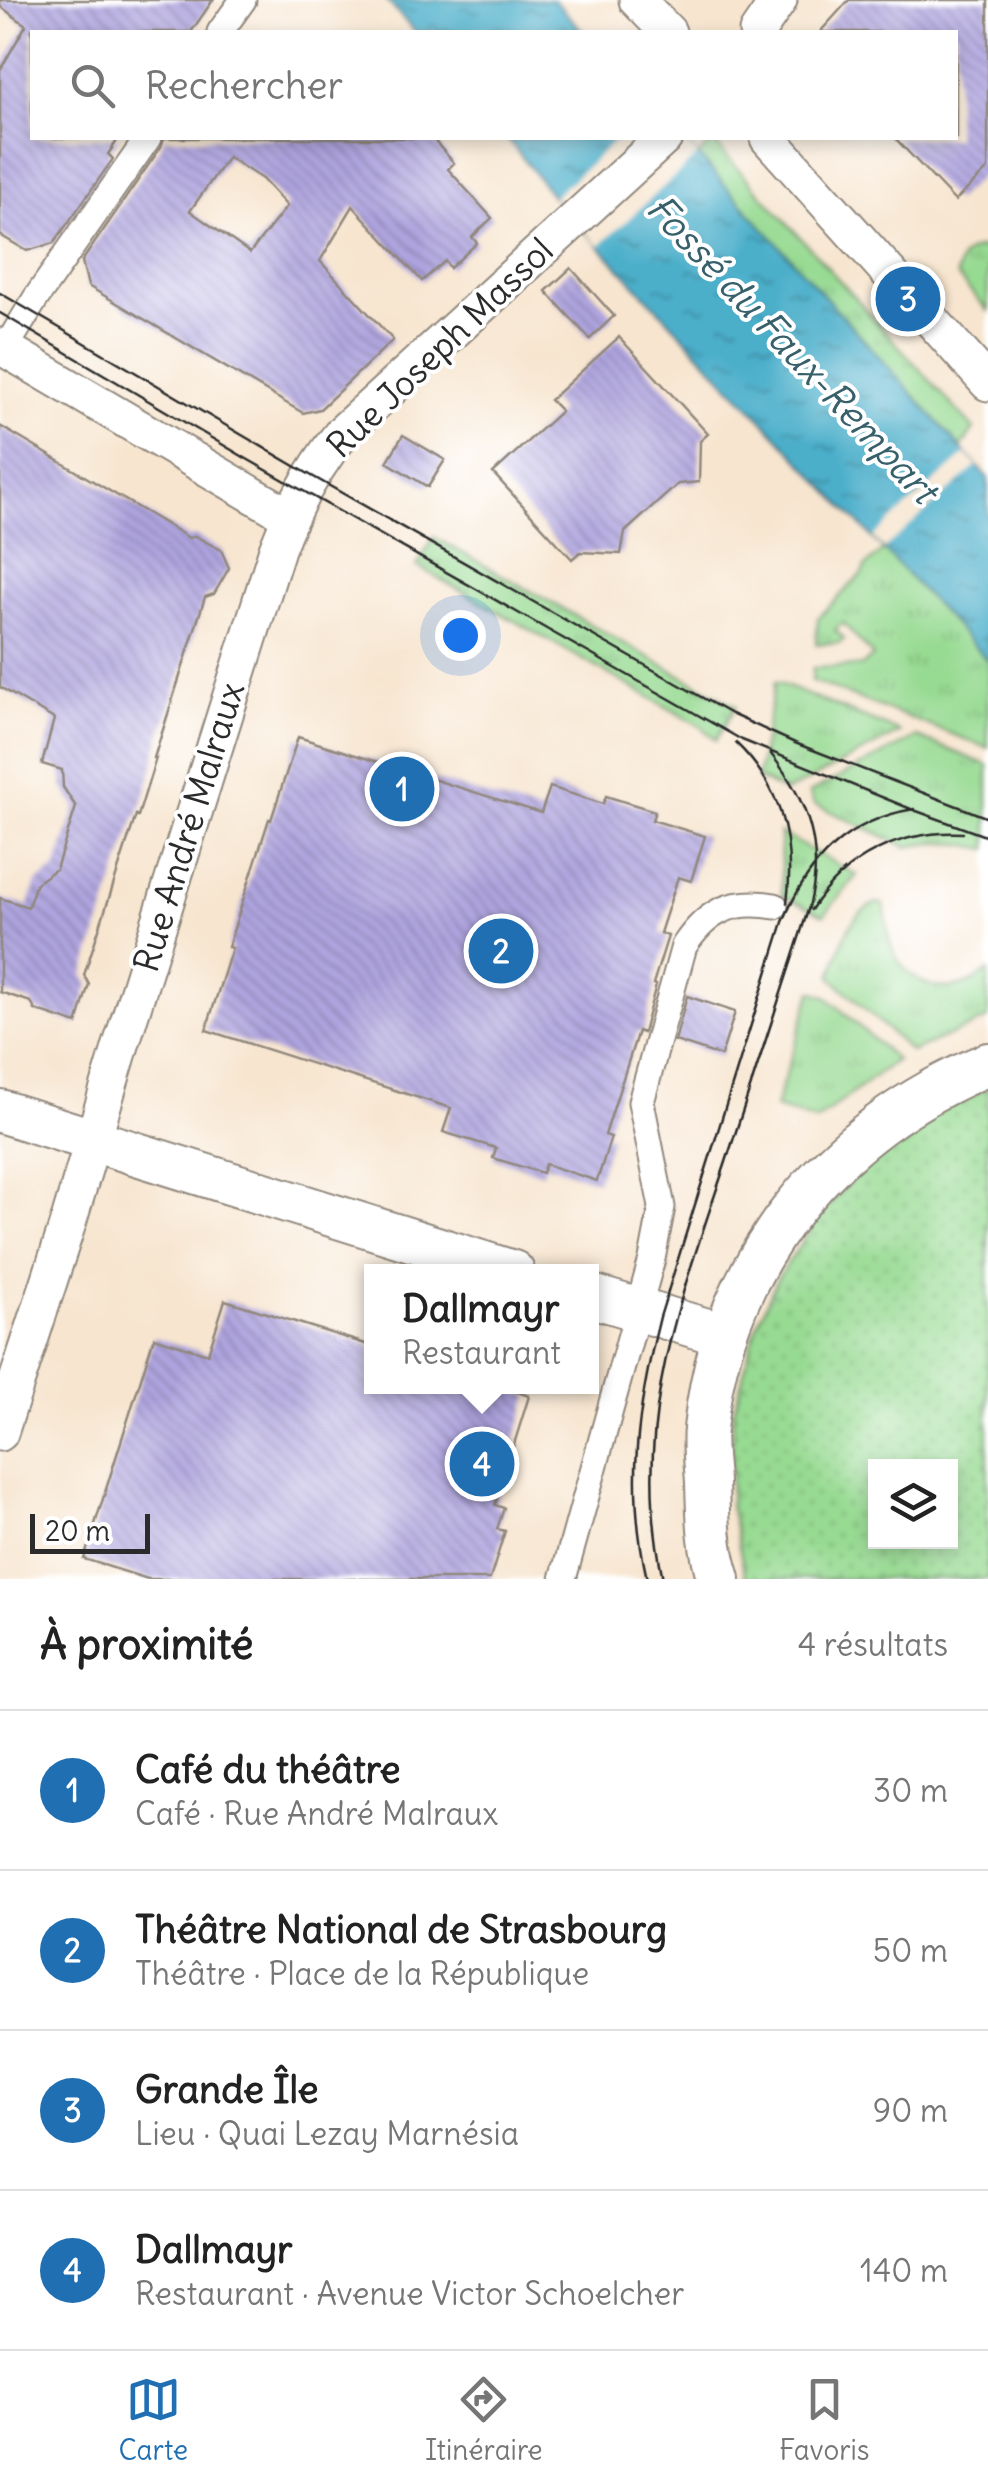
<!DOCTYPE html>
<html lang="fr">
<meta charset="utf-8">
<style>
:root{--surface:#fff;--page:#f2f2f2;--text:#222;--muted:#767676;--line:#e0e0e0;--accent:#1f6fb2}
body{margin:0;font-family:Delius,sans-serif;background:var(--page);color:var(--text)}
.controls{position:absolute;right:30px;bottom:30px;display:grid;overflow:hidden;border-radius:0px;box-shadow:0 5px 15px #0003}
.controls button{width:90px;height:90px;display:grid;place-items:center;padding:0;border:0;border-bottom:2px solid var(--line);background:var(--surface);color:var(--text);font:50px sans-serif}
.scale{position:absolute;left:30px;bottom:25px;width:120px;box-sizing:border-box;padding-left:10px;border:5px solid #2b2b2b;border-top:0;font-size:28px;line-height:35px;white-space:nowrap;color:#2b2b2b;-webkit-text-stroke:8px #fff;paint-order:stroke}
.you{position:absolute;left:460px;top:635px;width:35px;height:35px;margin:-25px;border:8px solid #fff;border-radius:50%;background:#1a73e8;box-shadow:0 0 0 15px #1a73e833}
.badge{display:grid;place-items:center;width:65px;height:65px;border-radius:50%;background:var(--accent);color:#fff;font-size:32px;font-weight:700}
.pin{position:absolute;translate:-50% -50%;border:5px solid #fff;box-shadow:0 2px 10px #0006}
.popup{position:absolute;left:364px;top:1264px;width:235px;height:130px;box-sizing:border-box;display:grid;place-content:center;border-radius:0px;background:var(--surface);filter:drop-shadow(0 2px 8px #0005);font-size:32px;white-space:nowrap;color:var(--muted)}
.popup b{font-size:38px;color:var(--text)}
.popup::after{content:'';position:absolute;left:50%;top:100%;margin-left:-20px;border:20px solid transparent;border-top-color:var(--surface)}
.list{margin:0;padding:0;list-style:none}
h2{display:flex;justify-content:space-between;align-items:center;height:130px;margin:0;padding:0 40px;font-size:42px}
h2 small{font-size:32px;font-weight:400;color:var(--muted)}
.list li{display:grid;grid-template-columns:65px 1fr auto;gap:30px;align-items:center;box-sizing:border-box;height:160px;padding:0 40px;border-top:2px solid var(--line)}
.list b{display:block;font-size:38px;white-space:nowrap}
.list p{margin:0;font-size:32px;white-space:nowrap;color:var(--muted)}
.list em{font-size:32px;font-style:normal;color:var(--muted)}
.icon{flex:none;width:55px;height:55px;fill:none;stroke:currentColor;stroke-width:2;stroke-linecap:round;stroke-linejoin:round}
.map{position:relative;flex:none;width:988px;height:1579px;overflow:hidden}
.search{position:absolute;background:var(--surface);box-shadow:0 5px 15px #0003;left:30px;right:30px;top:30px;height:110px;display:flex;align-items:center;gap:25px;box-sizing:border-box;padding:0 35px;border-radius:0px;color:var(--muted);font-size:38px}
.sheet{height:770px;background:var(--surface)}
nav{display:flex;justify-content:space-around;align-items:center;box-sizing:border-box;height:140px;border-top:2px solid var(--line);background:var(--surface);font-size:28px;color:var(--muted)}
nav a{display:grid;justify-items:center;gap:5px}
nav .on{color:var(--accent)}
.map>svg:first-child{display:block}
.grass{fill:url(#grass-tufts);stroke:#61825e;stroke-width:2.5}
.garden{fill:url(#garden-dots);stroke:#61825e;stroke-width:2.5;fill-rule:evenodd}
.water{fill:url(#water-ripples);stroke:#3b6d7a;stroke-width:2.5}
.pier{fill:#f7e5cf}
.building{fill:url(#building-back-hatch);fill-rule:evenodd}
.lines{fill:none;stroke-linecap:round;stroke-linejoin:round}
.pedestrian-casing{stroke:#91887d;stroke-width:29}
.minor-casing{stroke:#91887d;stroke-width:39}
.tertiary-casing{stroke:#91887d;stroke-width:46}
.pedestrian{stroke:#fff;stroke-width:25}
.minor{stroke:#fff;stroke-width:35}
.tertiary{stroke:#fff;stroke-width:42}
.tram{stroke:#2b2b2b;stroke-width:2.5}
.labels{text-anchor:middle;stroke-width:8;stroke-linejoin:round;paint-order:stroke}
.street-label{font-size:35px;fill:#2b2b2b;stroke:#fff}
.water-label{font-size:38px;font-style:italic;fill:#38606b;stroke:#fff}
</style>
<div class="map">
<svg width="988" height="1579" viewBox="0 0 988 1579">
<defs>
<pattern id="grass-tufts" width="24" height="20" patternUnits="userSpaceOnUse" patternTransform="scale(2.5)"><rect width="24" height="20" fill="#97da92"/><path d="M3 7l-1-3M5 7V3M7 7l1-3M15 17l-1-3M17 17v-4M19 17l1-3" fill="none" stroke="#82bb7e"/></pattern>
<pattern id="garden-dots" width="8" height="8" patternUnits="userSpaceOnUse" patternTransform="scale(2.5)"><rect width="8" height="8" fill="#97da92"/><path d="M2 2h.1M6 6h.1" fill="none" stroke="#82bb7e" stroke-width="1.8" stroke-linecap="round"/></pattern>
<pattern id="water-ripples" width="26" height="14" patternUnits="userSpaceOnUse" patternTransform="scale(2.5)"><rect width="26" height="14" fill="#4bafca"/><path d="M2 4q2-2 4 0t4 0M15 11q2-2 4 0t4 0" fill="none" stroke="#3f8fa4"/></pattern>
<pattern id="building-back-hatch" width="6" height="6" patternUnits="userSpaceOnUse" patternTransform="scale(2.5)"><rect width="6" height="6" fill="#afa4df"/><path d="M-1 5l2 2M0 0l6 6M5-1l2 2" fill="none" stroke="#8f86b5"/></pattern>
</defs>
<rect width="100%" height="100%" fill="#fff"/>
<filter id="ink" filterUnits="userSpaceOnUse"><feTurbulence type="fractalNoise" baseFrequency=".01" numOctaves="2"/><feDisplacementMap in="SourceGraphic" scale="20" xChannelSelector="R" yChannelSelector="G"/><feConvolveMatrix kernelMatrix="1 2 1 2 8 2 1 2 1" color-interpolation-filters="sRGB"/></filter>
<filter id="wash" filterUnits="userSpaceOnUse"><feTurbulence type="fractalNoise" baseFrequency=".0048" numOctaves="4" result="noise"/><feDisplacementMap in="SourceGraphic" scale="40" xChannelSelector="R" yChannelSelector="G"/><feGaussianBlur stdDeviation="2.25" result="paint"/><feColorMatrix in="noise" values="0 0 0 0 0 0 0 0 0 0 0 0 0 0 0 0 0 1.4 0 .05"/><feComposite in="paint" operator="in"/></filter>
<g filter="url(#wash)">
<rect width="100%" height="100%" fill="#f7e5cf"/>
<!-- grass -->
<g class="grass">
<path d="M713,141l261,288 -13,19 -263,-293z"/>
<path d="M980,248l8,3v60l-31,-35c1,-17 6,-24 23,-28z"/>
<path d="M434,537l302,169 -20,34 -14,-13 -285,-161z"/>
<path d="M884,549l104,112v87l-176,-67 1,-13 49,-2 11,-10 -30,-33 -8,7 9,9 -4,4 -24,1 2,-26 44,-44 3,-7z"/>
<path d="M775,682l125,50h1l-115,60 -29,-14z"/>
<path d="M917,737l71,28v84l-27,-5 -27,-1 -27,4 -93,-43 -5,-11z"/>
<path d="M780,833l77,42 -33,40 -42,-19z"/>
<path d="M877,903l6,1c6,14 2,30 10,47 20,40 62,48 95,20v48l-77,33 -80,-75c9,-27 15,-63 46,-74z"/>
<path d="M812,991l14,5 70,64 -80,61 -41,-13z"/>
</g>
<!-- garden -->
<path class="garden" d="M988,1088v491h-242l-16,-74 3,-91 23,-87 21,-48 44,-65 35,-39 40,-33 43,-30zM876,1466h74v76h-74z"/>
<!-- water -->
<g class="water">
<path d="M386,0h168l30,32h-169z"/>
<path d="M507,138h174l17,17 290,323v183l-435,-464z"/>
</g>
<!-- pier -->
<g class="pier">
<path d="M618,138h63l17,17 -99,91 -46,-49z"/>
<path d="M966,454l11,12 -93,83 -11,-12z"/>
</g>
<g id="blocks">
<!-- building -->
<g class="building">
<path d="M0,0h213l-22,32h-155l-4,-2v108h87l-11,16 5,5 -59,84 -27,8 -27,-16v-165l26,-45 -26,-19z"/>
<path d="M849,0h139v169l-33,32 -60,-63h61v-106h-136z"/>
<path d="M164,138h268l22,25 -6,6 44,49 -20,19 5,6 -27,25 -5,-7 -23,20 -69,-75 -33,55 73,79 -73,69 -17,4 -215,-127 -6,-25 79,-114zM228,157l34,22 25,27 -37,47 -60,-42z"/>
<path d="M571,268l43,48 -24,23 -44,-48z"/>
<path d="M619,337l89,97 -8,7 -1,41 -21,2 -53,48 -4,22 -41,-2 -8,7 -79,-86 68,-62 -11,-11z"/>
<path d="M0,426l189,112 6,-2 26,14 8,18 -15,26 -9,3 -51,161h2l-18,58 -2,-1 -52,160 5,9 -12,40 -42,-14 -4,-8 -31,-10v-94l28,9 8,-24 20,-14 20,-62 -13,-20 -1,-17 -20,-6 12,-45 -54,-32z"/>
<path d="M403,435l42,25 -17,27 -41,-25z"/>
<path d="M298,737l243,76 9,-26 53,17 3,-8 49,15 -3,9 53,16 -14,45 -13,-4 -18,56 8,3 -15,48 3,1 -13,48 -5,-2 -33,104 6,2 -14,44 -52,-17 -3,9 -49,-15 3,-10 -53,-16 8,-24 -245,-78 26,-82 -4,-1 41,-128 2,1z"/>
<path d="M687,996l48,16 -14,44 -46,-15z"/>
<path d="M225,1300l147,46v40h128l29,10 -34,109 9,3 -7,21 8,2 -15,48h-342l-64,-20 70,-222 54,17z"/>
</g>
</g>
</g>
<g filter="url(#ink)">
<use href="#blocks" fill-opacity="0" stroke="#91887d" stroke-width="2.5"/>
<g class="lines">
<defs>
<g id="pedestrian">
<path d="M220,32l23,-32"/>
<path d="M5,349l31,-51 112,-160"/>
<path d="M563,1579l89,-320 10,-52 -21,-105 43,-156c24,-36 48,-47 91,-40"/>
</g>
<g id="minor">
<path d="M637,0l31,32"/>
<path d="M757,32l22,-32"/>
<path d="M768,138l220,245"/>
<path d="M0,346l289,170"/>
<path d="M0,1433l69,-213 52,-175 156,-496c16,-43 37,-82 66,-117l321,-294"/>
</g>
<g id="tertiary">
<path d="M0,1111l513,161"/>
<path d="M592,1296l132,39"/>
<path d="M719,1579c-11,-33 -11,-63 -12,-97 -1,-18 -4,-36 -2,-53 17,-170 128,-301 283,-365"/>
</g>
</defs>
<!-- pedestrian casing -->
<use href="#pedestrian" class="pedestrian-casing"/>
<!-- minor casing -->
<use href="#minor" class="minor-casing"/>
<!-- tertiary casing -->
<use href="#tertiary" class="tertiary-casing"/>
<!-- pedestrian -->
<use href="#pedestrian" class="pedestrian"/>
<!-- minor -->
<use href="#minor" class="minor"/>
<!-- tertiary -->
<use href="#tertiary" class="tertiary"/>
<!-- tram -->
<g class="tram">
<path d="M0,293l312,183 419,238 64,29 193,75"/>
<path d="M0,313l247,146 495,281 169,69 77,28"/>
<path d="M736,743c45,43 59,99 51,160"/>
<path d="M811,910c34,-54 90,-80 152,-77"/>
<path d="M647,1579c-21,-93 -10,-171 13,-262l123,-395c25,-61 64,-102 131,-113"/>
<path d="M663,1579c-33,-153 15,-274 63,-417 28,-85 55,-170 83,-255 16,-59 -1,-106 -38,-153"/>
</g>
</g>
</g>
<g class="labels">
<!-- street labels -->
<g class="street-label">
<text transform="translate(440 348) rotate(-44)" y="12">Rue Joseph Massol</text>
<text transform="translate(189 827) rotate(-73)" y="12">Rue André Malraux</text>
</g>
<!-- water labels -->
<g class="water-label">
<text transform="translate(792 349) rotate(47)" y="13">Fossé du Faux-Rempart</text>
</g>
</g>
</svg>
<div class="controls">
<button><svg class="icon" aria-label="layers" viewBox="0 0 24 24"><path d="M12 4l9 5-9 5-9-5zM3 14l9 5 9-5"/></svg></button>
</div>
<div class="scale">20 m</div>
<div class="you"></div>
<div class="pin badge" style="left:402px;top:789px">1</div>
<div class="pin badge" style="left:501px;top:951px">2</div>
<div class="pin badge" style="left:908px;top:299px">3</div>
<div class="pin badge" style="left:482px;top:1464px">4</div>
<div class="popup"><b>Dallmayr</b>Restaurant</div>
<div class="search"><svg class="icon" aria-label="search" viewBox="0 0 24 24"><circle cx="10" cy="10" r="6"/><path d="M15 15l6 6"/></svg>Rechercher</div>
</div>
<section class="sheet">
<h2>À proximité<small>4 résultats</small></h2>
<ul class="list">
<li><span class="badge">1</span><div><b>Café du théâtre</b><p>Café · Rue André Malraux</p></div><em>30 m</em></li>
<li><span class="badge">2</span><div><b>Théâtre National de Strasbourg</b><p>Théâtre · Place de la République</p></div><em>50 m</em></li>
<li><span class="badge">3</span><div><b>Grande Île</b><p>Lieu · Quai Lezay Marnésia</p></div><em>90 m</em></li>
<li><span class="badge">4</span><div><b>Dallmayr</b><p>Restaurant · Avenue Victor Schoelcher</p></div><em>140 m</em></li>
</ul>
</section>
<nav>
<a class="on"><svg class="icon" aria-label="map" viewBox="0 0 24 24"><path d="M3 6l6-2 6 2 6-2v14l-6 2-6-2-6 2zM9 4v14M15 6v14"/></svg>Carte</a>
<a><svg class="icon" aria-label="directions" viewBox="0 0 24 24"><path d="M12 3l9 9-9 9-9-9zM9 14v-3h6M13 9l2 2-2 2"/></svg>Itinéraire</a>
<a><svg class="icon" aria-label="saved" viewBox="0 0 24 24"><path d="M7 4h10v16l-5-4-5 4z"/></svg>Favoris</a>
</nav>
